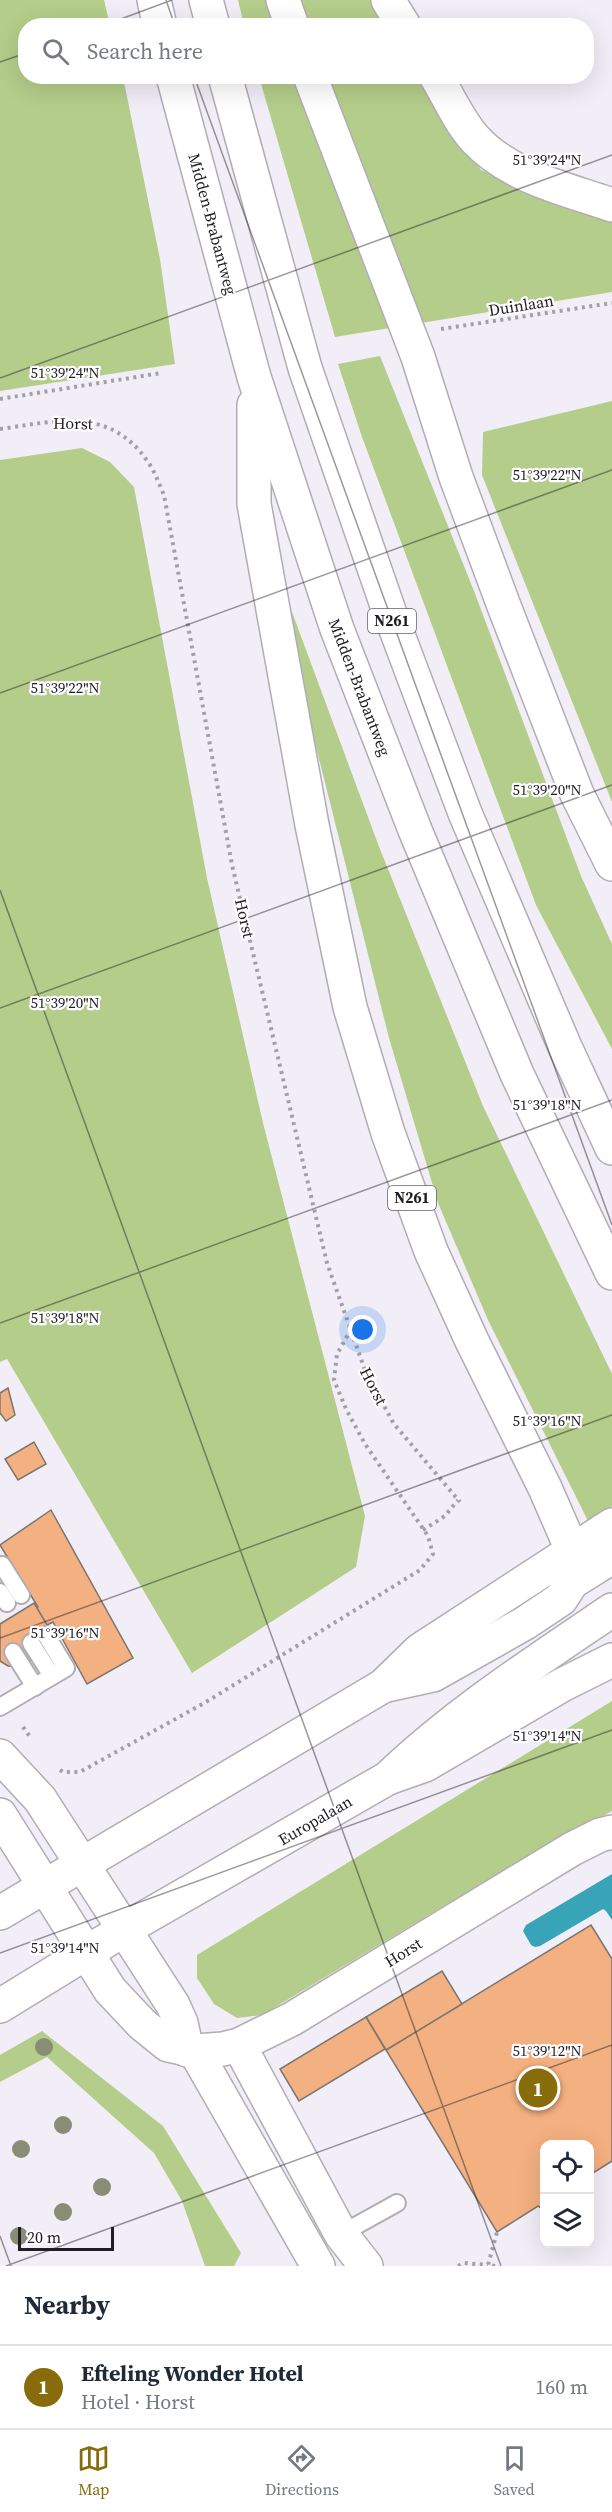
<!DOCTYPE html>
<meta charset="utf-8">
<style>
:root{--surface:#fff;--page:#f6f6f7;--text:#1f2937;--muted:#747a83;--line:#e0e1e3;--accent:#886c0b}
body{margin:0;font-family:"Source Serif 4",serif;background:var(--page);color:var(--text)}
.controls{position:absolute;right:18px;bottom:18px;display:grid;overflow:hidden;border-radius:12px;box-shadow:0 6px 24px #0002}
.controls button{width:54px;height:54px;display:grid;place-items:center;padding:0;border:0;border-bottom:2px solid var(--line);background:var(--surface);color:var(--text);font:30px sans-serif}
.scale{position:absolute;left:18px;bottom:15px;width:96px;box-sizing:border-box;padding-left:6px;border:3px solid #1f1d21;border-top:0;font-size:16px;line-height:21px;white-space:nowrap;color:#1f1d21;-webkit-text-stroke:4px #fefdff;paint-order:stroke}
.you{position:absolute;left:363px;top:1330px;width:21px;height:21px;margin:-15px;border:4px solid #fff;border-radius:50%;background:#1a73e8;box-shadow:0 0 0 9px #1a73e833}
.badge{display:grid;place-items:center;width:39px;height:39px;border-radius:50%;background:var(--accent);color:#fff;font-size:20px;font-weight:700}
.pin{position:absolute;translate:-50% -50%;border:3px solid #fff;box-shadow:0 2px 6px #0006}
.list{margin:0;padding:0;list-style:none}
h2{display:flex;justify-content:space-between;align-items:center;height:78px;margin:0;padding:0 24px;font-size:26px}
h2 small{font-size:20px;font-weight:400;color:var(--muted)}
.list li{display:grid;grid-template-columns:39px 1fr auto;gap:18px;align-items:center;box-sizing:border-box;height:84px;padding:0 24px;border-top:2px solid var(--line)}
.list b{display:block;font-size:22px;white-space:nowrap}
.list p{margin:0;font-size:20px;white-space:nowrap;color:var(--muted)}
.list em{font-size:20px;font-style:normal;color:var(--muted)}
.icon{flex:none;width:33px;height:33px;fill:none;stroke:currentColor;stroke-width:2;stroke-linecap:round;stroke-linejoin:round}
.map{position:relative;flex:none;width:612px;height:2266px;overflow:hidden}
.search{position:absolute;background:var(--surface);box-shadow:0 6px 24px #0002;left:18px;right:18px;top:18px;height:66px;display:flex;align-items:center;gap:15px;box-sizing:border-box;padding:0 21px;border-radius:24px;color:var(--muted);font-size:22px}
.sheet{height:162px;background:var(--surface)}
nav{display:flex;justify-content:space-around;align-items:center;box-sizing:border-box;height:84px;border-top:2px solid var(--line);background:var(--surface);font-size:16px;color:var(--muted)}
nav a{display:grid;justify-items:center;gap:3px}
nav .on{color:var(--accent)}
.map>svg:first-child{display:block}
.green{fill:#b4cd8a}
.water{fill:#38a4b8}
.building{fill:#f3b081;stroke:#7d7570;stroke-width:1.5}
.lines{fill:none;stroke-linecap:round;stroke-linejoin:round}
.lane-casing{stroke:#b1adb5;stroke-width:20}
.street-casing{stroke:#b1adb5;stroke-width:36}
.secondary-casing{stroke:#b1adb5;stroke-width:36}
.highway-casing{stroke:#b1adb5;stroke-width:36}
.path{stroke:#a39fa7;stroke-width:4;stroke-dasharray:3 4.5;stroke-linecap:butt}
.lane{stroke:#fff;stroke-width:16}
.street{stroke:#fff;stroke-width:33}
.secondary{stroke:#fff;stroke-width:33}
.highway{stroke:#fff;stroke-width:33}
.tree{fill:#878e75}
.ticks{fill:none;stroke:#1f1d21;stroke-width:1.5;stroke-opacity:0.45}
.labels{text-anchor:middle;stroke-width:4.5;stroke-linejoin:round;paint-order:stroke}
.shield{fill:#fefdff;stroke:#626064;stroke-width:1.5}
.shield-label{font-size:15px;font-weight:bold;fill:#1f1d21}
.street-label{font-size:16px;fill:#1f1d21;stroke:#fefdff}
.ticks-label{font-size:15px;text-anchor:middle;fill:#1f1d21;stroke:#fefdff;stroke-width:4.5;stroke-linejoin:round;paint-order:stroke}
</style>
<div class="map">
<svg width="612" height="2266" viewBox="0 0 612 2266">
<rect width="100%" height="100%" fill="#f2eef7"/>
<!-- green -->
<g class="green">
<path d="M0,0h104l6,25 -84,1v50l97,1 37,182 15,105 -175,27z"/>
<path d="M238,0h136l16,25h-146z"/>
<path d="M259,77h163l59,93 131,49v73l-277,45z"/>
<path d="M380,356l94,235 107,285 31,68v105l-76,-144 -174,-468 -24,-73z"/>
<path d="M612,401v401l-130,-327 1,-43z"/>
<path d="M82,448l28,14 24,25 73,391 56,245 102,393 -9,51 -164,106 -185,-314 -7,3v-902z"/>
<path d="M292,612l86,232 105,262 129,268v132l-24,15 -100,-201 -50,-117 -49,-165 -106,-423z"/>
<path d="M612,1701v110l-130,72 -220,132 -25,3 -23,-14 -17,-26v-23z"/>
<path d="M42,2031l121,95 78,127 -7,13h-29l-23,-65 -28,-48 -107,-96 -47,25v-27z"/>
</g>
<!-- water -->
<path class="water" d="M612,1874v46l-6,-9 -3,-2 -63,37 -5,1 -4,-2 -8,-14 3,-6z"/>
<!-- building -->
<g class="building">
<path d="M8,1388l7,27 -9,6 -6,-8v-20z"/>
<path d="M34,1442l12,22 -28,16 -13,-21z"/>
<path d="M51,1510l82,148 -46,26 -34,-62 -8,4 -11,-17 4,-2 -38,-62z"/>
<path d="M34,1603l25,42 -41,22 -10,-1 -8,-5v-37z"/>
<path d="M591,1925l21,34v202l-22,14v-31h-46v67l-6,-5 -41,26 -111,-182z"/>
<path d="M442,1971l20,33 -76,46 -20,-33z"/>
<path d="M366,2017l19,32 -86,52 -19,-32z"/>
</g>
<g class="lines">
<defs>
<g id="lane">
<path d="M0,1566l2,-1 19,30"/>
<path d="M0,1592l7,11"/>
<path d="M31,1643l21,33"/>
<path d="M13,1652l22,35"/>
<path d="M0,1707l66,-39 -20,-33"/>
<path d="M341,2234l56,-31"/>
</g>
<g id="street">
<path d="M388,0l16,26"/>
<path d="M436,76c12,20 24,47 39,63 35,38 91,50 137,66"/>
<path d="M239,2045l102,189 25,32"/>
<path d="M195,2051l123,215"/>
</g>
<g id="secondary">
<path d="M383,1686l50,-11 92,-52 36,-24 11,-17 40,-25"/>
<path d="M0,1756l40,43 133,206 8,18 6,27"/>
<path d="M0,1815l110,175 32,34 26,21 27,6 28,-2 16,-4 53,-26 280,-170 28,-14 12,-3"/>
<path d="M0,1913l383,-227 37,-36 192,-125"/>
<path d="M0,2006l125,-77 263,-151c67,-64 147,-116 224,-168"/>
</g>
<g id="highway">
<path d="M154,0l6,26"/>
<path d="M206,0l7,26"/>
<path d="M283,0l9,26"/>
<path d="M173,76l81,301 83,252 78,201 102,244 95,199"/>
<path d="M225,76l80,292 84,243 76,202 100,234 47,101"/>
<path d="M310,76l108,281 38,120 48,129 73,188 35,70"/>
<path d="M254,405v99l58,321 38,182 38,126 43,118 41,90 73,147 27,62 3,12 -3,20"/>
<path d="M388,1778l37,-13 137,-80 50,-25"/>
</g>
</defs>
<!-- lane casing -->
<use href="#lane" class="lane-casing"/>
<!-- street casing -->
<use href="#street" class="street-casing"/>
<!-- secondary casing -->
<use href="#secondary" class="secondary-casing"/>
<!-- highway casing -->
<use href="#highway" class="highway-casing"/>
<!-- path -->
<g class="path">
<path d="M441,329l171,-26"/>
<path d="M0,399l161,-26"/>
<path d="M0,429c57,-8 110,-23 148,33 7,10 11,22 16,33l68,370 95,398 39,110 28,51 66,78"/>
<path d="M423,1530l22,-14 13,-16"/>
<path d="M23,1727l8,11"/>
<path d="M60,1770l3,2h17l126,-70 214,-132 13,-16 -5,-18 -63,-92 -19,-35 -12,-29 3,-26 13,-23"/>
<path d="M458,2266l6,-3 24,2"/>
<path d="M495,2266l-7,-1 9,-33"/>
</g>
<!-- lane -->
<use href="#lane" class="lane"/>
<!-- street -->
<use href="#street" class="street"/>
<!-- secondary -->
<use href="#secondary" class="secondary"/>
<!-- highway -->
<use href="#highway" class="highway"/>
</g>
<!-- trees -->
<g class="tree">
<circle cx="44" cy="2047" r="9"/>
<circle cx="63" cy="2125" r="9"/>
<circle cx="21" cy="2149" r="9"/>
<circle cx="102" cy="2187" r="9"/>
<circle cx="63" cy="2212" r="9"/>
<circle cx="19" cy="2236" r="9"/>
</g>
<!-- ticks -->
<path class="ticks" d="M166,0l9,26M102,26l70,-26M0,62l26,-9M194,76l418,1149M0,378l612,-223M0,693l612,-223M0,890l501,1376M0,1008l612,-223M0,1323l612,-223M0,1638l612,-223M0,1953l612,-223M0,2236l11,30M6,2266l606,-221"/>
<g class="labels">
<!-- shield labels -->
<g class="shield">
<rect x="368" y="609" width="48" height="24" rx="4.5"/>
<rect x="388" y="1186" width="48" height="24" rx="4.5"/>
</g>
<g class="shield-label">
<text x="392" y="626">N261</text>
<text x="412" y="1203">N261</text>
</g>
<!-- street labels -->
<g class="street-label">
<text transform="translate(213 224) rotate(75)" y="6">Midden-Brabantweg</text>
<text transform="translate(521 305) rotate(-9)" y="6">Duinlaan</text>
<text transform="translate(73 423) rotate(1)" y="6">Horst</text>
<text transform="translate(360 687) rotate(69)" y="6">Midden-Brabantweg</text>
<text transform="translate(245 918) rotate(77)" y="6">Horst</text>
<text transform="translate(374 1386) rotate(63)" y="6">Horst</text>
<text transform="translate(315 1820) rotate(-30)" y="6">Europalaan</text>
<text transform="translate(403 1952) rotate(-32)" y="6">Horst</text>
</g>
</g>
<g class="ticks-label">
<text x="547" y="165">51°39'24"N</text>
<text x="65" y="378">51°39'24"N</text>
<text x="547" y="480">51°39'22"N</text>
<text x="65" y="693">51°39'22"N</text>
<text x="547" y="795">51°39'20"N</text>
<text x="65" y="1008">51°39'20"N</text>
<text x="547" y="1110">51°39'18"N</text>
<text x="65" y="1323">51°39'18"N</text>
<text x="547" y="1426">51°39'16"N</text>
<text x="65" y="1638">51°39'16"N</text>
<text x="547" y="1741">51°39'14"N</text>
<text x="65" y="1953">51°39'14"N</text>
<text x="547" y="2056">51°39'12"N</text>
</g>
</svg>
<div class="controls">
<button><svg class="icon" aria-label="locate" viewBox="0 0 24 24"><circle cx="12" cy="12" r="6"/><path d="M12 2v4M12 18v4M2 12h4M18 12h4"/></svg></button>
<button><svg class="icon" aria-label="layers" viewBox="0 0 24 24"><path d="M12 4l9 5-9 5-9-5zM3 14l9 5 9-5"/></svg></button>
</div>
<div class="scale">20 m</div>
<div class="you"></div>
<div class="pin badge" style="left:538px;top:2088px">1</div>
<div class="search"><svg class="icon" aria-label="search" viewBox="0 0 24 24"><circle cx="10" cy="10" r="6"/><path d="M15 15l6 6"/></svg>Search here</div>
</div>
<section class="sheet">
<h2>Nearby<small></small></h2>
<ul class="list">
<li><span class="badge">1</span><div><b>Efteling Wonder Hotel</b><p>Hotel · Horst</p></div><em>160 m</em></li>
</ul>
</section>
<nav>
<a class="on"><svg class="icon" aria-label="map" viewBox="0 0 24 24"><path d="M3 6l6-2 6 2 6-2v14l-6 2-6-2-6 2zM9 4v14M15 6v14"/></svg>Map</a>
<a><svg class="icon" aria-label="directions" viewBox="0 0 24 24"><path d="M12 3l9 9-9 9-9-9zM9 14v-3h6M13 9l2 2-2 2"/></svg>Directions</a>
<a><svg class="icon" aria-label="saved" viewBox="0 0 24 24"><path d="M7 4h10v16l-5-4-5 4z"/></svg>Saved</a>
</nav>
